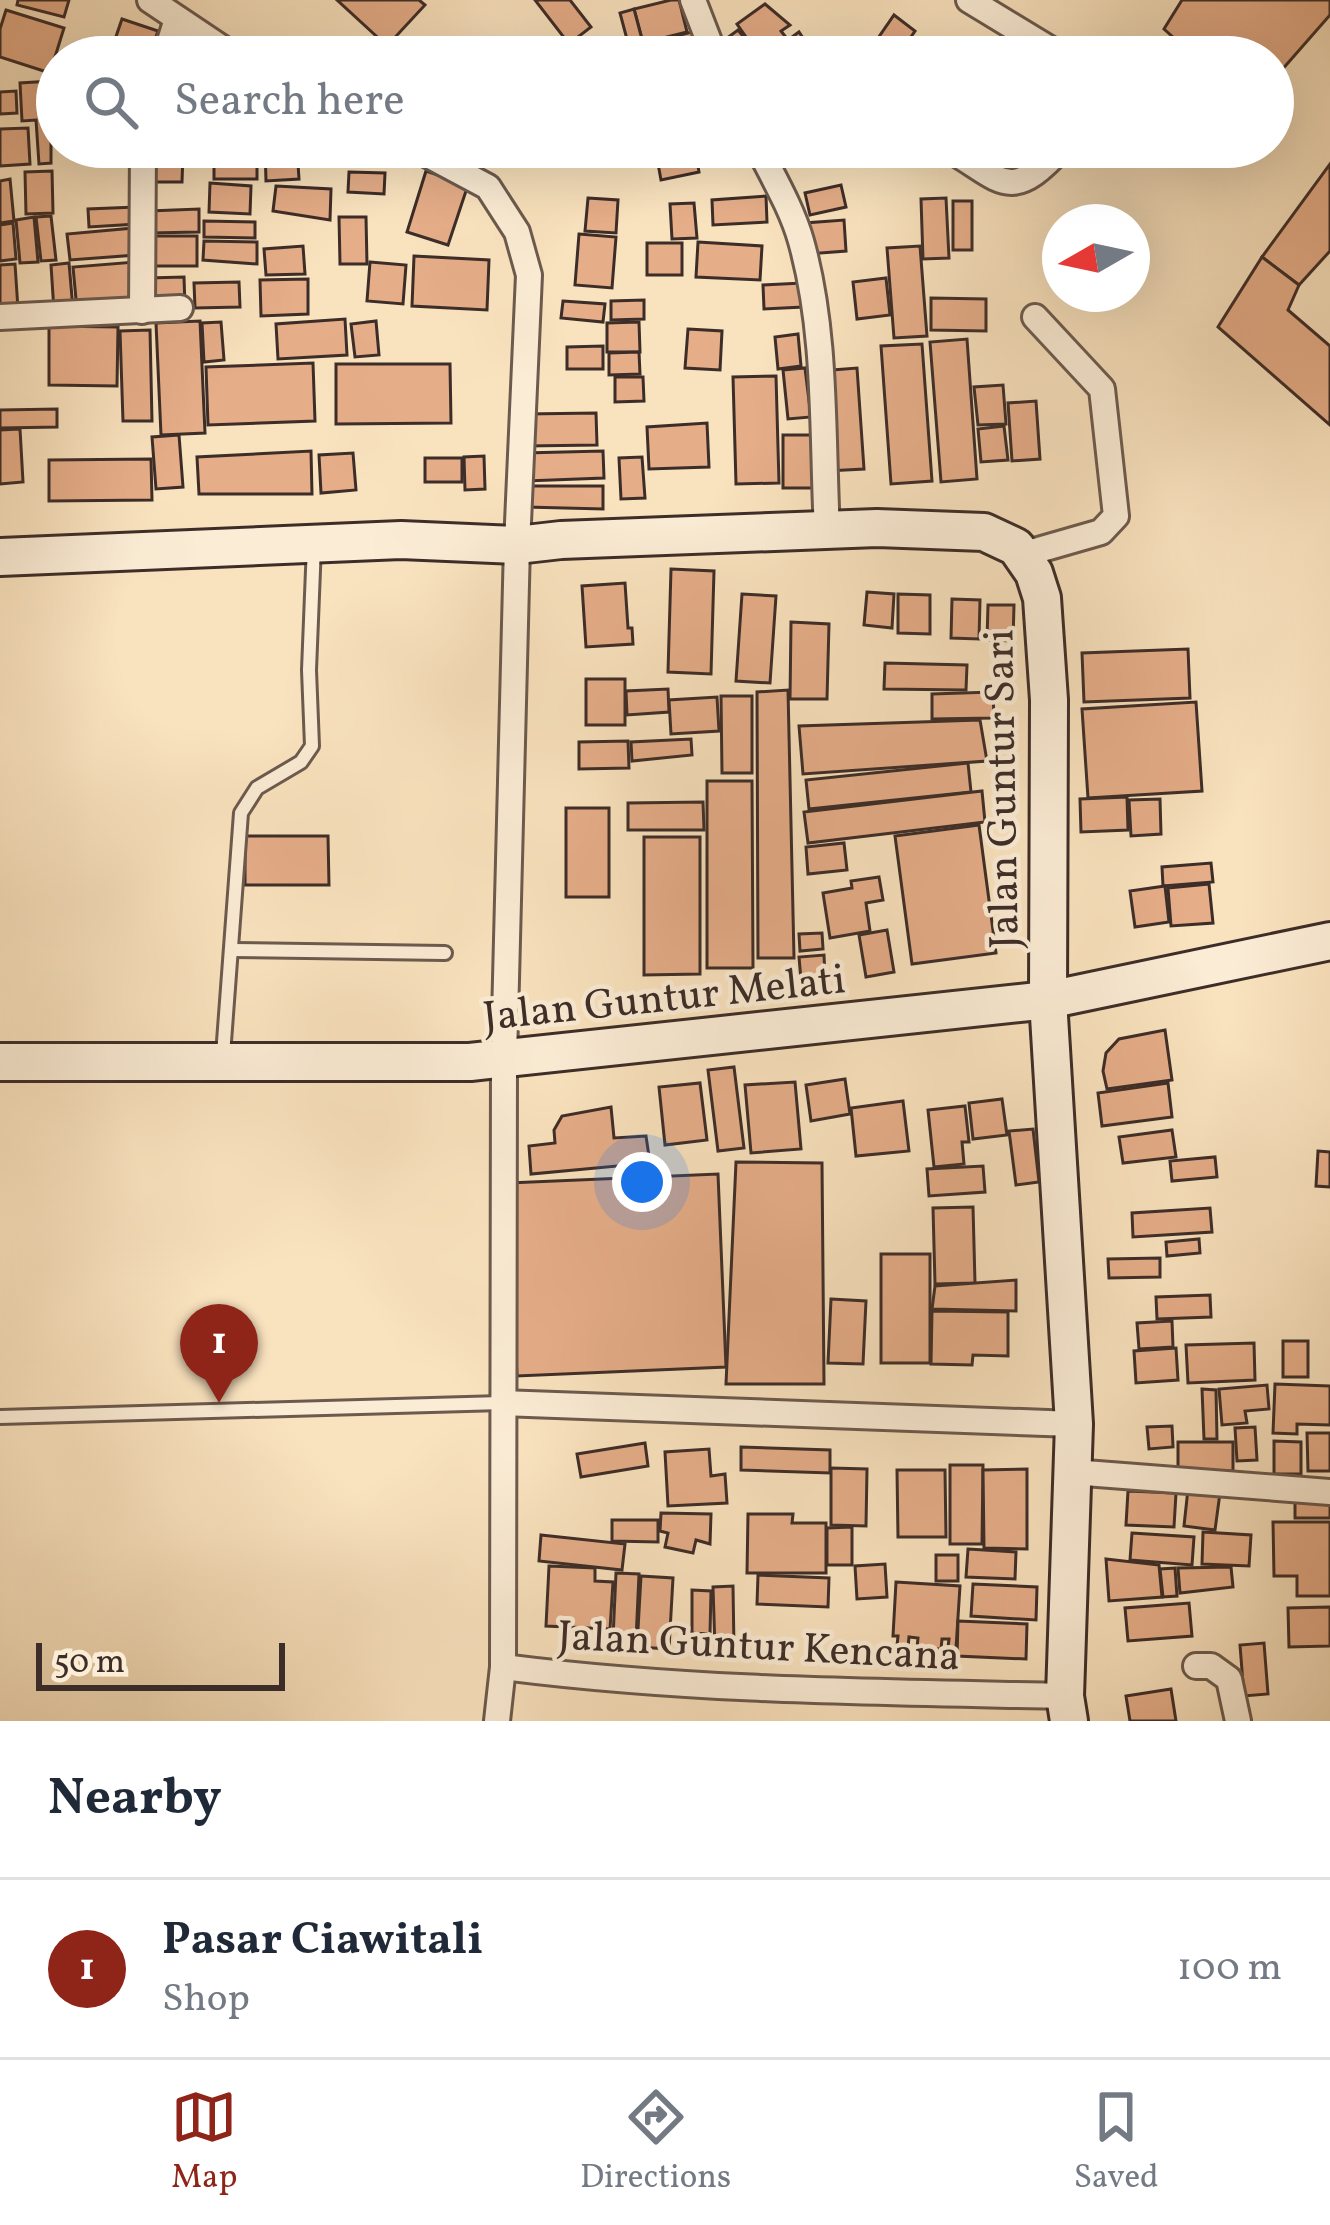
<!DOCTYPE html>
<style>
:root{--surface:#fff;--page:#f2f2f3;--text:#1f2937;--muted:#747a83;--line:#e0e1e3;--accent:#8f2418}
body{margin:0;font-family:Vollkorn,serif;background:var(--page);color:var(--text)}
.compass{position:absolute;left:1042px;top:204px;width:108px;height:108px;border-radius:50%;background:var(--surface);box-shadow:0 12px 48px #0002;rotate:261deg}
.scale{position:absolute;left:36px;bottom:30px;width:249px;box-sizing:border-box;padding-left:12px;border:6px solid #3d2d28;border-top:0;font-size:33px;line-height:42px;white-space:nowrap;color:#3d2d28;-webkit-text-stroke:9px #fbecd5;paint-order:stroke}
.you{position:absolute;left:642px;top:1182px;width:42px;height:42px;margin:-30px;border:9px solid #fff;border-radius:50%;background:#1a73e8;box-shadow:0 0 0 18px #1a73e833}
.badge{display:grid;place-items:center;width:78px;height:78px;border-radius:50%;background:var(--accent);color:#fff;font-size:39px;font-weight:700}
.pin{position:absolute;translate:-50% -99px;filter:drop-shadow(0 3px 6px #0008)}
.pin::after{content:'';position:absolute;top:63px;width:42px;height:36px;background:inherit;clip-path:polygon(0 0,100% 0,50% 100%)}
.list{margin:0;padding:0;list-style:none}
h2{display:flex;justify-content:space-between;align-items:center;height:156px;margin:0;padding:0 48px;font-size:51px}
h2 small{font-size:39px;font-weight:400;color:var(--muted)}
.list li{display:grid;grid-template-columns:78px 1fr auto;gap:36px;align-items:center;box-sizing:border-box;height:180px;padding:0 48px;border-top:3px solid var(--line)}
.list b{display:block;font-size:45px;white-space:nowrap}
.list p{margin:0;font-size:39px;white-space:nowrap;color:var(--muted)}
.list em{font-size:39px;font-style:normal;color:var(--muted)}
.icon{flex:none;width:66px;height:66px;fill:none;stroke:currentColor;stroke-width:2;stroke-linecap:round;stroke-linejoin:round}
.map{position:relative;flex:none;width:1330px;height:1721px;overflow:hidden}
.search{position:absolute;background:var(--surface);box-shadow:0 12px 48px #0002;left:36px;right:36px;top:36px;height:132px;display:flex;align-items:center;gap:30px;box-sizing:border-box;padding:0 42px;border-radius:66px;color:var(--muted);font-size:45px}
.sheet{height:336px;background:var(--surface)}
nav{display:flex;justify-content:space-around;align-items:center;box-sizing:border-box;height:168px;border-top:3px solid var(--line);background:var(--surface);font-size:33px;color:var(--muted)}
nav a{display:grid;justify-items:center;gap:6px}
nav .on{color:var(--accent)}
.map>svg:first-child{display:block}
.building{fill:#e5ad88;stroke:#3d2d28;stroke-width:3}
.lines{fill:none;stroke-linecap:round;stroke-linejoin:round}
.lane-casing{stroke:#6c5a4e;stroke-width:18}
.street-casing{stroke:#6c5a4e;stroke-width:30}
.secondary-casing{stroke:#3d2d28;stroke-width:42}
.lane{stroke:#fbecd5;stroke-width:12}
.street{stroke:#fbecd5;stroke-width:24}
.secondary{stroke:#fbecd5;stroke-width:36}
.labels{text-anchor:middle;stroke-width:9;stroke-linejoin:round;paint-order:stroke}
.street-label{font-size:42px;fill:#3d2d28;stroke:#fbecd5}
</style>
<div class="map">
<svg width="1330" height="1721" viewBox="0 0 1330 1721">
<rect width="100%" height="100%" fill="#f9e2be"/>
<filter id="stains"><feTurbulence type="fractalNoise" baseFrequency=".00167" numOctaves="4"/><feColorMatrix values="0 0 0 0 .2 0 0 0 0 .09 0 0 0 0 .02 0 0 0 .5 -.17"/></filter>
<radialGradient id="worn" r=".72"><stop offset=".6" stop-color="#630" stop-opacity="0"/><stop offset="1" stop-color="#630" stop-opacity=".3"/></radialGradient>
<!-- building -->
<g class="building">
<path d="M18,0h51l-5,17 -47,-12z"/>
<path d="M337,0h82l6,5 -38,41z"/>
<path d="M535,0h35l21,27 -22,17z"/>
<path d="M671,0h8l8,32 -44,11 -9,-34z"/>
<path d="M1182,0h148v15l-57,65v-23h-78l-31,-28z"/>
<path d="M765,4l25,21 -9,6 7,9 11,-8 12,18 -10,7h-41l-23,-33z"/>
<path d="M634,9l9,34 -14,4 -9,-34z"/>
<path d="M6,10l58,18 -14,45 -50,-16v-28z"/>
<path d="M894,15l21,16 -18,26h-32z"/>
<path d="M122,19l36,12 -9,26h-40z"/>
<path d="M738,30l17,21 -7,6h-30l-6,-8z"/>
<path d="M695,31l7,26h-47l-4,-14z"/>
<path d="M650,44l4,13h-26l-2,-7z"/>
<path d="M51,81v82l-12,1 -3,-44 -14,1 -2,-38z"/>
<path d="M16,91l1,22 -17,1v-22z"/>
<path d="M28,128l2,36 -30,2v-37z"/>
<path d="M265,147h32l2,32 -33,2z"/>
<path d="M655,147h22v5l18,-3 4,23 -38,8z"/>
<path d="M765,147h54l-49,17z"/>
<path d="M884,147h35l1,15 -35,2z"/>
<path d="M148,154h35l-1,28h-35z"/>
<rect x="214" y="160" width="43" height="19"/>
<path d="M1330,164v87l-31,34 -37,-28z"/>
<path d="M52,171l1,42 -27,1 -1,-42z"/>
<path d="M426,171l42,14 -20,60 -41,-13z"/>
<path d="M349,172l36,1 -1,21 -36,-2z"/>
<path d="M10,179l4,42 -14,2v-42z"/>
<path d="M210,183l41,3 -1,28 -41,-2z"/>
<path d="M841,185l5,22 -36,8 -5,-22z"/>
<path d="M276,186l55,3 -1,31 -57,-9z"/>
<path d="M766,196l1,26 -54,3 -1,-25z"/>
<path d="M588,198l30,2 -2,33 -31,-2z"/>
<path d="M946,198l3,60 -26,1 -2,-60z"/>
<rect x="953" y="201" width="19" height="49"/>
<path d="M694,203l3,35 -25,1 -2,-35z"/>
<path d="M136,207l1,17 -48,3 -1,-18z"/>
<path d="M199,209v23l-50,1v-22z"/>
<path d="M51,216l5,44 -15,1 -5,-44z"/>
<path d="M34,217l4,45 -18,1 -4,-43z"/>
<path d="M339,217h27l1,47h-27z"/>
<path d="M844,220l2,31 -38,3 -3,-31z"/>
<path d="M204,221l51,1v16l-51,-1z"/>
<path d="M13,223l3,36 -16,2v-36z"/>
<path d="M134,228l2,27 -66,5 -3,-26z"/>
<path d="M579,234l37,3 -4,51 -37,-3z"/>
<rect x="151" y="236" width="46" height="30"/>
<path d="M204,241l53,1v22l-54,-4z"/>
<path d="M698,242l64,4 -2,34 -64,-3z"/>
<rect x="647" y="243" width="35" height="32"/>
<path d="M303,246l2,28 -39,1 -2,-26z"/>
<path d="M920,246l7,90 -33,2 -7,-90z"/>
<path d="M414,256l75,4 -2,50 -75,-4z"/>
<path d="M1262,257l37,28 -11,25 42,36v79l-112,-98z"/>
<path d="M135,262l4,44 -62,4 -4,-43z"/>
<path d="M370,262l36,3 -3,39 -36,-3z"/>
<path d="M69,263l4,46 -19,2 -3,-46z"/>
<path d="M15,264l3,45 -18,1v-45z"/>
<path d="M184,277l1,30 -36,1 -1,-30z"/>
<path d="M886,278l4,37 -33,4 -4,-37z"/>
<path d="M308,279v35l-47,2 -1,-36z"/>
<path d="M239,282l1,25 -45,1 -1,-25z"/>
<path d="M802,283l1,24 -39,2 -1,-24z"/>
<path d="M931,298l55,1v32l-55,-1z"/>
<path d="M644,300v19l-33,1v-19z"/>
<path d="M563,301l42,3 -2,18 -42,-4z"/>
<path d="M345,319l2,36 -69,4 -2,-35z"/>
<path d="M200,321l5,112 -44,2 -5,-112z"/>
<path d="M376,321l3,34 -24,2 -4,-33z"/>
<path d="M221,322l3,38 -20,2 -2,-39z"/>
<path d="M639,322l1,30h-33v-29z"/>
<path d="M49,326l69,1 -1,59 -68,-1z"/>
<path d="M688,329l34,2 -2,39 -35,-2z"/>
<path d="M150,330l2,91h-29l-3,-90z"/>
<path d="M798,334l3,32 -23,3 -3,-32z"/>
<path d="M967,339l10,140 -36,3 -11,-140z"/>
<path d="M922,344l10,137 -41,3 -10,-138z"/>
<path d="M603,346v23h-36v-22z"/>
<path d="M639,352l1,22 -31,1v-22z"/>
<path d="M313,363l2,58 -107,4 -2,-58z"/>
<path d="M336,364h114l1,59 -115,1z"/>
<path d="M805,368l6,49 -23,2 -5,-49z"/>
<path d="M857,368l7,101 -37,2 -7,-100z"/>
<path d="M776,376l3,107 -43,1 -3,-107z"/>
<path d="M615,377h28l1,24 -29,1z"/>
<path d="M1003,385l3,39 -28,1 -4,-38z"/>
<path d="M1036,401l4,58 -28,2 -4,-58z"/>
<path d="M57,409v18l-57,1v-18z"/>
<path d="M596,413l1,32 -71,1v-32z"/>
<path d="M707,423l2,44 -60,2 -2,-42z"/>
<path d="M1004,426l4,34 -27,2 -3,-33z"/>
<path d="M20,429l3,53 -23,2v-54z"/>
<path d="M179,435l4,52 -27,2 -4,-52z"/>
<rect x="783" y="435" width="32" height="53"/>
<path d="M311,451l1,43h-113l-2,-37z"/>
<path d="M603,451l1,27 -78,3 -2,-28z"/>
<path d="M353,453l3,37 -35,3 -2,-38z"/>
<path d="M484,456l1,33 -20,1 -1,-33z"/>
<path d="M642,457l3,41 -24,1 -2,-41z"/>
<rect x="425" y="458" width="37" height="24"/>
<path d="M151,459l1,41 -103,1v-41z"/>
<path d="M526,486h77v23l-77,-2z"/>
<path d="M671,569l43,2 -3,103 -43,-2z"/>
<path d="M625,583l3,45h4l1,16 -47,3 -4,-61z"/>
<path d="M867,592l27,2 -2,34 -28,-3z"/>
<path d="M742,594l34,2 -6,87 -34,-2z"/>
<path d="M898,594l32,1v39l-32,-1z"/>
<path d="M952,599l28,1 -1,39 -28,-1z"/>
<path d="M988,605h26l-1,36 -26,-1z"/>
<path d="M791,622l38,2 -2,75h-37z"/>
<path d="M1188,649l2,49 -106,4 -2,-49z"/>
<path d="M885,663l82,2 -1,25 -82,-1z"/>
<rect x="586" y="679" width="39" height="46"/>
<path d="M668,689l1,23 -42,3 -1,-24z"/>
<path d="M788,690l6,268h-36l-1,-266z"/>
<path d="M993,692l1,26 -62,1v-25z"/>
<path d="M721,696h31v77h-30z"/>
<path d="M717,697l2,34 -48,3 -2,-34z"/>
<path d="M1196,702l6,89 -114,7 -6,-89z"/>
<path d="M980,720l7,41 -184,13 -4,-48z"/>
<path d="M691,739l1,16 -60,6 -1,-19z"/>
<path d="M628,741l1,27 -50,1v-27z"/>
<path d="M968,763l3,29 -162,17 -3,-29z"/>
<path d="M707,781h45l1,187h-46z"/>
<path d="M982,791l3,31 -177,21 -4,-31z"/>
<path d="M1127,797l1,33 -47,2 -1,-33z"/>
<path d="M1160,799l1,35 -30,2 -2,-36z"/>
<path d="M703,802l1,28h-76v-27z"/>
<rect x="566" y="808" width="43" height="89"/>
<path d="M979,825l17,128 -84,11 -17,-128z"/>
<path d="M245,836h83l1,49h-84z"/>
<path d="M644,837h56v137l-56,1z"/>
<path d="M844,843l3,27 -39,4 -2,-27z"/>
<path d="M1211,863l2,19 -50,4 -1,-19z"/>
<path d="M879,877l4,23 -17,3 4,28 -40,7 -7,-45 29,-5 -1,-7z"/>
<path d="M1209,884l4,39 -42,3 -3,-38z"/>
<path d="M1165,886l4,36 -34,5 -5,-36z"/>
<path d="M887,930l7,42 -28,5 -7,-42z"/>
<path d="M822,933l1,16 -23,2 -1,-17z"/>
<path d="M824,955l1,22 -24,3 -2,-23z"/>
<path d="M1165,1030l7,50 -65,9 -4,-18 3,-18 13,-14z"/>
<path d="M734,1067l10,81 -26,3 -10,-81z"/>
<path d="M845,1079l5,35 -39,7 -5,-36z"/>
<path d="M795,1082l6,67 -50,4 -6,-68z"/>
<path d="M700,1083l7,57 -42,5 -6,-58z"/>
<path d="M1168,1083l4,34 -70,9 -4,-33z"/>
<path d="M1002,1099l5,36 -34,4 -4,-36z"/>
<path d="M903,1101l6,50 -53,5 -5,-48z"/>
<path d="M965,1106l4,36h-7l2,22 -30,3 -6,-57z"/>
<path d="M611,1107l3,31 32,-2 4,27 -119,11 -2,-28 26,-3 -1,-13 8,-14z"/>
<path d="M1033,1129l6,53 -23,3 -7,-54z"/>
<path d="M1172,1130l4,27 -53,6 -4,-26z"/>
<path d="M1318,1151l12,1v35l-14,-1z"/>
<path d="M1215,1157l2,20 -45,4 -2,-20z"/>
<path d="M736,1162l86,1 2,221h-98z"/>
<path d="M983,1166l2,26 -56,4 -2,-27z"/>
<path d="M718,1174l8,193 -209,9 -9,-193z"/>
<path d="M973,1207l2,76 -40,1 -2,-76z"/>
<path d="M1210,1208l2,24 -79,5 -1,-24z"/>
<path d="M1199,1239l1,14 -33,3 -1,-14z"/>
<rect x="881" y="1254" width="49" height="109"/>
<path d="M1160,1258v19l-51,1 -1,-19z"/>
<path d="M1016,1280v31l-84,-2 3,-23z"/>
<path d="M1210,1295l1,22 -54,2 -1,-22z"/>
<path d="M831,1299l35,2 -3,63 -35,-1z"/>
<path d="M932,1311l76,1v44l-35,-1 -1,10 -41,-1z"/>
<path d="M1172,1321l1,26 -34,2 -2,-26z"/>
<rect x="1283" y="1341" width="25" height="36"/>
<path d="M1254,1343l1,37 -67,3 -2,-38z"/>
<path d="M1176,1348l2,32 -42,3 -2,-32z"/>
<path d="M1275,1384l55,2v39l-33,-1v10l-24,-1z"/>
<path d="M1267,1385l2,24 -24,2 2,12 -25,2 -3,-36z"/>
<path d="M1202,1389l14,1 1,49h-13z"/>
<path d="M1172,1426l1,21 -24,2 -2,-22z"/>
<path d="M1255,1427l2,33 -20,1 -2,-33z"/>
<path d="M1307,1433h23v38h-22z"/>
<path d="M1274,1441l27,1v32h-27z"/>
<path d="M1178,1442h55v29l-55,-1z"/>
<path d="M645,1443l3,23 -67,11 -4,-23z"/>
<path d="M741,1447l89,3v23l-89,-3z"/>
<path d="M709,1449l2,27 14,-2 2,29 -59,3 -3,-54z"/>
<path d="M950,1465h33l-1,79h-32z"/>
<path d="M831,1468l36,1 -1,57 -35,-1z"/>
<path d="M1027,1469v80l-43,-1 -1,-78z"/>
<path d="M897,1470h48l1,67h-48z"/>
<path d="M1188,1489l32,4 -5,37 -31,-4z"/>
<path d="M1128,1491l48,2 -2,34 -48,-2z"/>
<rect x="1295" y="1499" width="35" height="19"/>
<path d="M661,1513l50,1 -1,30 -14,-4 -3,13 -28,-6 3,-14 -8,-2z"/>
<path d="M748,1514h45l-1,9h34v50h-79z"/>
<path d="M612,1520h46v22l-46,-1z"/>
<path d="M1273,1522h57v74h-33v-20h-23z"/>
<path d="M852,1527v38h-25v-37z"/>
<path d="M1203,1532l48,3 -2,31 -47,-2z"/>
<path d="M1132,1533l62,4 -2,28 -62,-5z"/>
<path d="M541,1535l84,9 -3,26 -83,-9z"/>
<path d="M968,1549l48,3 -1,27 -49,-2z"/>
<rect x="936" y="1555" width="22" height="26"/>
<path d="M1106,1559l53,6 3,32 -53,4z"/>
<path d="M885,1564l2,33 -30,2 -2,-33z"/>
<path d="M549,1566l46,2v13l18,1 -3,47 -64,-3z"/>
<path d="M1231,1567l2,20 -53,6 -2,-25z"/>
<path d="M1175,1568l2,28 -14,1 -3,-28z"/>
<path d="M616,1573l23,1 -3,66 -23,-2z"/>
<path d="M758,1575l71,3 -1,29 -71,-3z"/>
<path d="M641,1576l32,2 -4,71 -32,-2z"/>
<path d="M896,1582l64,4 -4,62 -8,-1 1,-8h-7l-1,10 -24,-1 1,-10 -9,-1 -1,10 -11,-1 1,-10h-5z"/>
<path d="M973,1584l64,3 -1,33 -65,-4z"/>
<path d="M733,1586l1,62 -19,1 -2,-62z"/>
<path d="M692,1590l19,1 -1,43 -18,-1z"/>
<path d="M1189,1603l3,33 -64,5 -3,-33z"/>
<path d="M1330,1607v39l-41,1 -1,-39z"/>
<path d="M958,1621l69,3 -1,35 -69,-3z"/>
<path d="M1264,1643l4,51 -24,2 -4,-51z"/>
<path d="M1171,1689l5,32h-46l-4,-25z"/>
</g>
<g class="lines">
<defs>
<g id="lane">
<path d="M231,950l214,3"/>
<path d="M223,1055l18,-242 16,-25 44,-26 11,-16 -3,-76 5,-125"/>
<path d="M0,1417l502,-14"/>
</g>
<g id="street">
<path d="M150,0l85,57"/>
<path d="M693,0l22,57"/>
<path d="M969,0l94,57"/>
<path d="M165,57l12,-38"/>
<path d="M413,147l75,40 29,45 12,43 -12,270 -13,513 -1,609 -6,54"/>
<path d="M758,147c15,30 34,62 43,94 26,92 21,194 26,290"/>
<path d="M945,147c56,31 63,60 117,0"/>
<path d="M142,311l1,-164"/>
<path d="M0,317l180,-9"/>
<path d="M1021,555l80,-23 15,-16 -14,-127 -67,-72"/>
<path d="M502,1403l572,21"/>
<path d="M1072,1472l258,20"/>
<path d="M1196,1666h15l18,13 9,42"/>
<path d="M503,1667c187,24 374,25 562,29"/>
</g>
<g id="secondary">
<path d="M0,557l401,-17 116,5 44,-5 316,-12 107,4 32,15 18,26 8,25 7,102 -1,300 26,424 -9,272 4,25"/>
<path d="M0,1062h470l578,-62 282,-59"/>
</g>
</defs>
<!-- lane casing -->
<use href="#lane" class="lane-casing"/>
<!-- street casing -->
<use href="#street" class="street-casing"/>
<!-- secondary casing -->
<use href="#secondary" class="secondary-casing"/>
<!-- lane -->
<use href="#lane" class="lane"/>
<!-- street -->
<use href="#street" class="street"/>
<!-- secondary -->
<use href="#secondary" class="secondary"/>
</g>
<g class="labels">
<!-- street labels -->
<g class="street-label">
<text transform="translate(1000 789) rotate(-91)" y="15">Jalan Guntur Sari</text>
<text transform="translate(664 996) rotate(-6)" y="15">Jalan Guntur Melati</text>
<text transform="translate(759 1644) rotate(3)" y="15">Jalan Guntur Kencana</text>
</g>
</g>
<rect width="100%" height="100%" filter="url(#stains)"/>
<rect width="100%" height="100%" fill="url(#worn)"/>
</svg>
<svg class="compass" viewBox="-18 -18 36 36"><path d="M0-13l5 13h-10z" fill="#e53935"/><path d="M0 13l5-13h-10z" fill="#747a83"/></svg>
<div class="scale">50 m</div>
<div class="you"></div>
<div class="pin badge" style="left:219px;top:1403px">1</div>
<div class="search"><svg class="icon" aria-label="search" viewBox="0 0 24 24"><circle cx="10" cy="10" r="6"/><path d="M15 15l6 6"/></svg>Search here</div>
</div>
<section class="sheet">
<h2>Nearby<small></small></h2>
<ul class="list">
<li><span class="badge">1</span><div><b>Pasar Ciawitali</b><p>Shop</p></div><em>100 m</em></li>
</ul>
</section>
<nav>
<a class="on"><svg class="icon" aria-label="map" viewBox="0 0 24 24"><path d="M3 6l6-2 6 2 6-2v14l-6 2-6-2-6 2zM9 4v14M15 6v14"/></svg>Map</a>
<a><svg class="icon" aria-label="directions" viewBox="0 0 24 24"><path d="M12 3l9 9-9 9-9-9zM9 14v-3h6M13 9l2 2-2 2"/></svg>Directions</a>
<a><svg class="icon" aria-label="saved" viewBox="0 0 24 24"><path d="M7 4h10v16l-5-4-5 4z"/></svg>Saved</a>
</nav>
